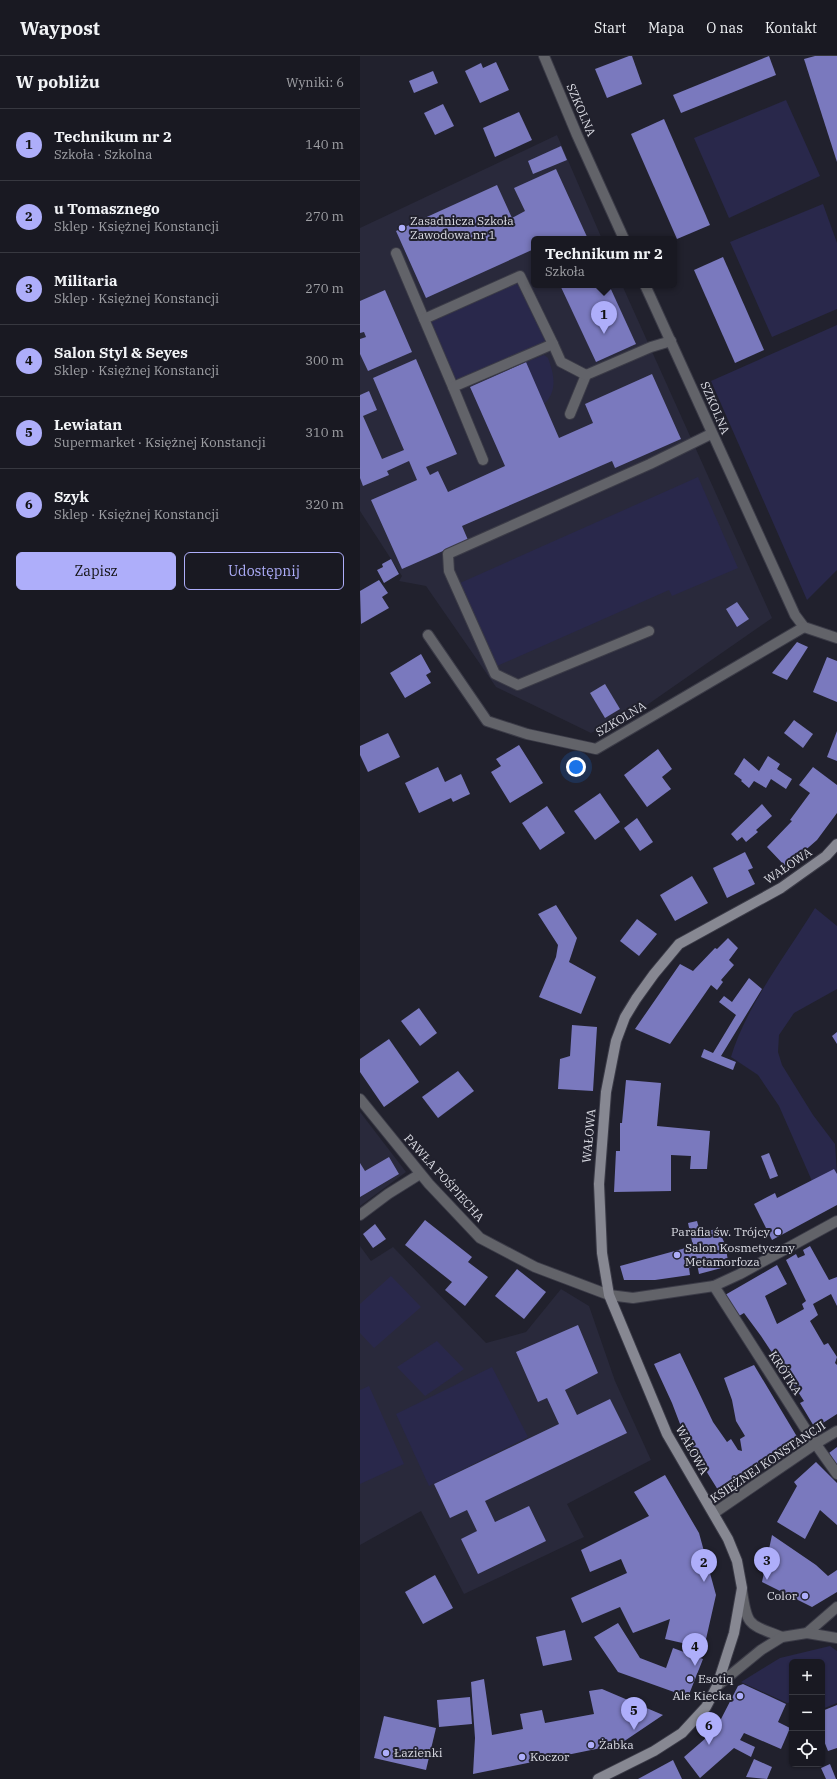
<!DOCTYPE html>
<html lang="pl">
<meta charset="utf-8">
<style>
:root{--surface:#191922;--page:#26262f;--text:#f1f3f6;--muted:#9fa0a5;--line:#373840;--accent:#aeaefa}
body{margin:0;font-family:"IBM Plex Serif",serif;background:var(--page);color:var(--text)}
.controls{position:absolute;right:12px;bottom:12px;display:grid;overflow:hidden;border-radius:6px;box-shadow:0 1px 3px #0004}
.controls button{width:36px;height:36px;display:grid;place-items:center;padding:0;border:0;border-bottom:1px solid var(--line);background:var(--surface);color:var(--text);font:20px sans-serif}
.you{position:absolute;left:216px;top:711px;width:14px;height:14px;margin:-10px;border:3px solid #fff;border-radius:50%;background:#1a73e8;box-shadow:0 0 0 6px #1a73e833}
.badge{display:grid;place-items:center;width:26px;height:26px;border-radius:50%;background:var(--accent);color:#111;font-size:13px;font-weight:700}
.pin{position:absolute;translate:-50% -33px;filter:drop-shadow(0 1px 2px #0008)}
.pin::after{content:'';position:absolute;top:21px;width:14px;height:12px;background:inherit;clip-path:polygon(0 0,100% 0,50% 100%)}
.popup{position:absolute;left:171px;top:180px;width:146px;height:52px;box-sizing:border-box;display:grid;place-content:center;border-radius:6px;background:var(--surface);filter:drop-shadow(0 1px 3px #0005);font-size:13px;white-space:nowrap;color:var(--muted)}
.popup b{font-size:15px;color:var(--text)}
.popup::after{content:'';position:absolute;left:50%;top:100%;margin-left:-8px;border:8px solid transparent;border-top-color:var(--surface)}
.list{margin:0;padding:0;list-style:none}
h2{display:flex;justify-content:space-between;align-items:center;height:52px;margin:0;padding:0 16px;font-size:17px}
h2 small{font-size:13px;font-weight:400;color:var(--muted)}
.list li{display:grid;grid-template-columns:26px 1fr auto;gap:12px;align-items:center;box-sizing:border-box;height:72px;padding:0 16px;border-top:1px solid var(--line)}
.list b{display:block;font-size:15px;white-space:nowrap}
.list p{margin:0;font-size:13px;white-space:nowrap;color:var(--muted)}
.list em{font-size:13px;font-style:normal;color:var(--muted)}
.actions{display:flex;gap:8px;padding:12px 16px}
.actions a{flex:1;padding:9px 0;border:1px solid var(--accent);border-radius:6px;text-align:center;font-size:14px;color:var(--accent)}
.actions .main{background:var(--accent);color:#111}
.icon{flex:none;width:22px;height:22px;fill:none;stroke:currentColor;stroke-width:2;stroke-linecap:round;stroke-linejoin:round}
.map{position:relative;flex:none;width:477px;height:1723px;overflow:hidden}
header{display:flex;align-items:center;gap:24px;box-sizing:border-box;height:56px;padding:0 20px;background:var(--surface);border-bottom:1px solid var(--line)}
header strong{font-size:19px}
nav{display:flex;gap:22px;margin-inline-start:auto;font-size:14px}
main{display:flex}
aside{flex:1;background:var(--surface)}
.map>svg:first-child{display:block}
.built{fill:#29293b}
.green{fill:#29284b}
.building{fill:#7a79be}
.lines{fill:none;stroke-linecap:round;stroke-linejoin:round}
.lane-casing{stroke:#3b3b47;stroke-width:12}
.street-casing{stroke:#3b3b47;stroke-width:12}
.secondary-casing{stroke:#3b3b47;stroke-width:12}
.lane{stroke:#626369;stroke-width:10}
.street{stroke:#626369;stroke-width:10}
.secondary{stroke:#878892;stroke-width:10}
.poi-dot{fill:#aeaefa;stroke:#21212d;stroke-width:1.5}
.labels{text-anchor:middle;stroke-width:4;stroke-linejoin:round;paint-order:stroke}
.street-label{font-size:12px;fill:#dbdce4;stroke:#21212d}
.poi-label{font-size:12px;fill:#dbdce4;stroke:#21212d;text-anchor:start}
</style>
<header>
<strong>Waypost</strong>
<nav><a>Start</a><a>Mapa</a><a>O nas</a><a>Kontakt</a></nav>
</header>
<main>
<aside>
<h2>W pobliżu<small>Wyniki: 6</small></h2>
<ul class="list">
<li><span class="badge">1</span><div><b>Technikum nr 2</b><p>Szkoła · Szkolna</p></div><em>140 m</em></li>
<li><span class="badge">2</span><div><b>u Tomasznego</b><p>Sklep · Księżnej Konstancji</p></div><em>270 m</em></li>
<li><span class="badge">3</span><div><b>Militaria</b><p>Sklep · Księżnej Konstancji</p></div><em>270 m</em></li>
<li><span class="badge">4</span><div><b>Salon Styl &amp; Seyes</b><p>Sklep · Księżnej Konstancji</p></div><em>300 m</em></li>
<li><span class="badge">5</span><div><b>Lewiatan</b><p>Supermarket · Księżnej Konstancji</p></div><em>310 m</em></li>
<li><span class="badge">6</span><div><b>Szyk</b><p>Sklep · Księżnej Konstancji</p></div><em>320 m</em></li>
</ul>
<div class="actions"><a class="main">Zapisz</a><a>Udostępnij</a></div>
</aside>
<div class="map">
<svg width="477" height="1723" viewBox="0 0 477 1723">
<rect width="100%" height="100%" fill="#21212d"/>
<!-- built -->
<g class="built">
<path d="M197,79l45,104h-68v46h88l150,333 -125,87 -56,28 -95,-46 -70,-101 -27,-5 3,-5 -42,-65v-283z"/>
<path d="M0,1056l46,60 -46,34z"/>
<path d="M0,1190l11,15 22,-14 93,96 40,-11 35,-43 28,17 26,75 36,79 -84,44 17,33 -120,57 -43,-83 -61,34z"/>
</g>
<!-- green -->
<g class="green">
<path d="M426,44l34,76 -91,42 -35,-80z"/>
<path d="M463,148l14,39v66l-65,28 -42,-95z"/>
<path d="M160,220l33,68 -100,43 -29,-68z"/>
<path d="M477,269v245l-30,30 -96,-219z"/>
<path d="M184,299l4,3c6,16 10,33 -4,46l-18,-42z"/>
<path d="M338,421l40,91 -66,28 -3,-6 -172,76 -37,-83z"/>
<path d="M455,852l22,18v63l-43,24 -15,22 -1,17 4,13 31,50 22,29 2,30 -25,7 -33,-75 -21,-31 -27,-18c14,-49 57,-105 84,-149z"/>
<path d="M31,1220l30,31 -47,41 -14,-15v-29z"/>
<path d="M77,1285l27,28 -39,27 -28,-29z"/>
<path d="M132,1311l36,70 -99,49 -33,-72z"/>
<path d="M9,1330l35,78 -44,20v-94z"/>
<path d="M470,1590l7,5v52l-15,6v-47h-30v40l-5,1 -46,-21 39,-24z"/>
</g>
<!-- building -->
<g class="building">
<path d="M269,0h3l10,28 -35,14 -12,-29z"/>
<path d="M409,0l7,19 -95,38 -8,-18z"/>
<path d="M455,0h22v106l-33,-103z"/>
<path d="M136,6l13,28 -29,13 -15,-32 16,-8 2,5z"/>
<path d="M73,15l5,12 -24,10 -5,-12z"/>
<path d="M83,48l11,22 -19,9 -11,-22z"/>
<path d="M159,56l13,28 -37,17 -12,-29z"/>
<path d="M304,63l46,106 -33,14 -46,-105z"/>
<path d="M201,90l6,14 -34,14 -5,-13z"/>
<path d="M196,113l32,70h-54v10l-108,49 -30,-67 101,-46 15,33 13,-7 -11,-23z"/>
<path d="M363,201l41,93 -29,13 -41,-93z"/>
<path d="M200,229h49l27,59 -40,18z"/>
<path d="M25,234l27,62 -44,19 -8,-17v-15l6,-2 -2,-5 -4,1v-32z"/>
<path d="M56,303l41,95 -31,13 4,8 8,-4 10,21 57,-26 -35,-79 56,-25 33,76 34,-15 -8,-19 67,-30 29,65 -66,29 -3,-7 -150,65 6,14 -66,29 -31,-69 46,-20 -8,-19 -22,10 2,4 -26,11 -3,-8v-83l9,-4 8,19 -14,6 19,43 22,-9 -31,-72z"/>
<path d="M31,503l8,15 -15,9 -7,-13 6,-3 -1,-3z"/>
<path d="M19,524l9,13 -6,4 7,11 -28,16 -1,-33z"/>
<path d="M377,546l12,17 -12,8 -11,-18z"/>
<path d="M437,586l11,5 -21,33 -15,-7z"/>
<path d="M61,598l10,18 -5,3 5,8 -26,15 -15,-25z"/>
<path d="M467,601l10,4v41l-24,-10z"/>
<path d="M245,628l15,25 -15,9 -15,-25z"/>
<path d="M434,664l19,14 -10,14 -19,-15z"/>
<path d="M477,675v30l-10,-4z"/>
<path d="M28,677l12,24 -32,15 -8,-17v-9z"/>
<path d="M159,689l24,38 -33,20 -19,-31 10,-6 -5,-7z"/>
<path d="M298,693l14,20 -10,8 9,12 -24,18 -23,-32z"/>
<path d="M408,700l12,8 -3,5 15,10 -6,10 -15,-10 -5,9 -12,-7 -5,7 -8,-7 1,-1 -8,-6 10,-16 15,13z"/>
<path d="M78,711l7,15 16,-8 9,20 -17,8 -2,-4 -32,15 -14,-30z"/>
<path d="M453,711l24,18v28l-20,27 -31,27 -19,-20 25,-26 -2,-1 20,-27 -11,-8z"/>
<path d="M240,737l20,29 -25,18 -21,-29z"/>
<path d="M402,748l10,12 -16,14 2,2 -12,10 -4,-5 -5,4 -6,-7z"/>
<path d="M187,750l18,27 -25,17 -18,-27z"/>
<path d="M277,762l16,24 -13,9 -16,-23z"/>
<path d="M385,796l8,16 -5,2 7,14 -28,14 -14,-30z"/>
<path d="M332,820l16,27 -33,18 -15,-26z"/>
<path d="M196,849l21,33 -8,24 27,15 -15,37 -42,-17 17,-40 2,-12 -20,-31z"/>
<path d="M277,863l20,15 -18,22 -19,-15z"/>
<path d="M368,882l10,10 -9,12 5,5 -13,15 2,2 -6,8 -6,-5 -41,59 -35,-15 45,-65 13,7 22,-23 2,1z"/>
<path d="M389,922l13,11 -41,67 15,6 -3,8 -32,-13 3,-8 9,4 23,-38 -17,-13 5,-6 8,6z"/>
<path d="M59,952l18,25 -17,13 -19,-25z"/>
<path d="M212,969l25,2 -4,64 -35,-2 2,-30 10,-3z"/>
<path d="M477,976v12l-5,-8z"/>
<path d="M29,983l30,43 -35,25 -24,-35v-13z"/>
<path d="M98,1015l16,20 -36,27 -16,-21z"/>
<path d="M266,1024l35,3 -4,43 53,5 -3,38h-17l1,-13 -20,-1v36l-57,1 2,-41h4v-28h2z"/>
<path d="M409,1097l9,23 -8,3 -9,-23z"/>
<path d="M29,1101l10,17 -39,23v-34l5,8z"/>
<path d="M474,1113l3,5v31l-65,35 -18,-36 21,-11 2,5z"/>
<path d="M65,1164l47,37 -4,5 20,15 -23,29 -20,-16 7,-8 -47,-37z"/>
<path d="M337,1165l3,11 18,-3 7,15 4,22 -30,8 -2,-10 -8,4 1,7 -35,5h-31l-4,-14 73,-20 -5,-23z"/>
<path d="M15,1168l11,15 -13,9 -10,-14z"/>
<path d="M450,1190l19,34 8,-3v29l-6,-12 -18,10 5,11 -8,6 14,24 4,-2 9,14 -2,6 2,2v49l-22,14 -15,-25 4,-2 -43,-65 -17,-23 -5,3 -14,-21 52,-30 10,19 -22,12 12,28 27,-15 -2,-5 4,-3 -20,-41 10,-6 2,4 7,-3 -2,-5z"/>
<path d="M157,1213l29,23 -22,27 -29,-23z"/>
<path d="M218,1269l20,48 -33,17 12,25 33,-16 17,34 -142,68 10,21 34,-16 17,35 -68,33 -17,-35 16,-8 -10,-21 -17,8 -16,-34 125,-60 -12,-26 -9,4 -22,-50z"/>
<path d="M320,1297l33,69 14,20 4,-3 7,11 4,1 -2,-12 5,-3 -9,-15 -4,-21 -8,-22 30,-13 45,75 -81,50 -33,-53 -13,-34 -18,-39z"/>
<path d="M477,1391v18l-8,-12z"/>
<path d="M456,1406l21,21v42l-17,-15 -15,29 -28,-17 20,-36 -3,-4z"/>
<path d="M305,1419l34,58 17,62 -12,53 -39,-9 5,-20 -37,14 -13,-26 -38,16 -11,-25 56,-25 -6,-14 -31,13 -9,-22 68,-34 -15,-24z"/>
<path d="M412,1479l44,30 12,11 9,-6v22l-25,15 -50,-25z"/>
<path d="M75,1519l18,33 -30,16 -18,-32z"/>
<path d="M258,1567l22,35 26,10 7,-20 30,11 -15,38 -70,-25 -24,-35z"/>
<path d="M205,1574l7,30 -29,6 -7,-29z"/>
<path d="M124,1623l8,56 31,-6 -3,-15 22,-4 3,13 49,-9 -5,-23 13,-2 61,26 -40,27 -22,6 -128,26 2,-36 -4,-56z"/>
<path d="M383,1628l43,20 -8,18 12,6 -9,21 -37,-16 -4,7 15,7 -4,10 -17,-9 -34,30 -16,-21 30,-26 -1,-2 8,-10 17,-33z"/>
<path d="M110,1641l2,27 -33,3 -2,-27z"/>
<path d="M477,1649v43l-9,3 -6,-15v-25z"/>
<path d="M24,1660l52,12 -10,42 -52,-12z"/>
<path d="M394,1703l18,8 -5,12 -21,-2z"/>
<path d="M313,1704l9,19h-44z"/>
<path d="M470,1708l6,15h-10l-5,-11z"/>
</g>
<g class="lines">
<defs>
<g id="lane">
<path d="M36,197l28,66"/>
<path d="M93,331l-29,-68 96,-43 33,68"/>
<path d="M210,358l16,-39 65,-28 20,-6"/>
<path d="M123,404l-30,-73 100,-43 8,18 25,13"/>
<path d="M289,575l-131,54 -23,-11 -46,-103 -1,-17 202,-90 61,-30"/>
<path d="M0,1159l28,-21 32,-20"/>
</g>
<g id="street">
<path d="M184,0l33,79 47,104"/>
<path d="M285,229l150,330 9,12 33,11"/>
<path d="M68,579l59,86 40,13 69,15 208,-122"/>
<path d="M0,1043l69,85 51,54 55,29 74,28 24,3 81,-12 26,-12 97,-53"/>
<path d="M354,1230l96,150 27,38"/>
<path d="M354,1457l101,-69 22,-13"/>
<path d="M382,1535c5,36 7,33 40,46"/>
<path d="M447,1577l30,-26"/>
<path d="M357,1630l44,-36 21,-13 25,-4 30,5"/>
</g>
<path id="secondary" d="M238,1723l56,-28 28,-18 24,-26 11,-21 17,-53 8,-45 -5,-27 -9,-22 -61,-105 -58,-139 -7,-42 -3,-69 7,-92 10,-51 9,-24 11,-18 18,-25 25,-30 102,-56 45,-32 11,-12"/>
</defs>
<!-- lane casing -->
<use href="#lane" class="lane-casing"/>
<!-- street casing -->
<use href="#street" class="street-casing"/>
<!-- secondary casing -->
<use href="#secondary" class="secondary-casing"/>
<!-- lane -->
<use href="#lane" class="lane"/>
<!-- street -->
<use href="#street" class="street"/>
<!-- secondary -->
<use href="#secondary" class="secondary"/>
</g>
<!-- markers -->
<g class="poi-dot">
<circle cx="42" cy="172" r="4"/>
<circle cx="418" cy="1176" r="4"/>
<circle cx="317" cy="1199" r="4"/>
<circle cx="445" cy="1540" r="4"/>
<circle cx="330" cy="1623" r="4"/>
<circle cx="380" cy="1640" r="4"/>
<circle cx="231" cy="1689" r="4"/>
<circle cx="26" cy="1697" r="4"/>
<circle cx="162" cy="1701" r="4"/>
</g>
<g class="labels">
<!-- street labels -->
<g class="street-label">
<text transform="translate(221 54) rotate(67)" y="4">SZKOLNA</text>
<text transform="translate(355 352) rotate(67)" y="4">SZKOLNA</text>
<text transform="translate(261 663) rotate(-31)" y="4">SZKOLNA</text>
<text transform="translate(428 810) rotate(-34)" y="4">WAŁOWA</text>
<text transform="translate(229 1080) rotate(-85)" y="4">WAŁOWA</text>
<text transform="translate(84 1122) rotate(48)" y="4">PAWŁA POŚPIECHA</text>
<text transform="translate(425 1317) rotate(57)" y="4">KRÓTKA</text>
<text transform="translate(332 1394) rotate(61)" y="4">WAŁOWA</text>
<text transform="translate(408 1406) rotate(-34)" y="4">KSIĘŻNEJ KONSTANCJI</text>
</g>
<!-- poi labels -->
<g class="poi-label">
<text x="50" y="169">Zasadnicza Szkoła<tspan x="50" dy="14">Zawodowa nr 1</tspan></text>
<text x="410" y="1180" text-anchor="end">Parafia św. Trójcy</text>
<text x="325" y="1196">Salon Kosmetyczny<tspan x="325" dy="14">Metamorfoza</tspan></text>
<text x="437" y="1544" text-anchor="end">Color</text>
<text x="338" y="1627">Esotiq</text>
<text x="372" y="1644" text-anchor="end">Ale Kiecka</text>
<text x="239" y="1693">Żabka</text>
<text x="34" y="1701">Łazienki</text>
<text x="170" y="1705">Koczor</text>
</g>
</g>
</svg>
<div class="controls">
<button>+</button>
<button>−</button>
<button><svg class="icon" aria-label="locate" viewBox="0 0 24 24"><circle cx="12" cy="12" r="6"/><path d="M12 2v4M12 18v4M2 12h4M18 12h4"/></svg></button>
</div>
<div class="you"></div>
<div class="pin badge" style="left:244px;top:278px">1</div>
<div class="popup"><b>Technikum nr 2</b>Szkoła</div>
<div class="pin badge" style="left:344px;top:1526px">2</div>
<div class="pin badge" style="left:407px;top:1524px">3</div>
<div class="pin badge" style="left:335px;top:1610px">4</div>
<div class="pin badge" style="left:274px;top:1674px">5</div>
<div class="pin badge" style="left:349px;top:1689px">6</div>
</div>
</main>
